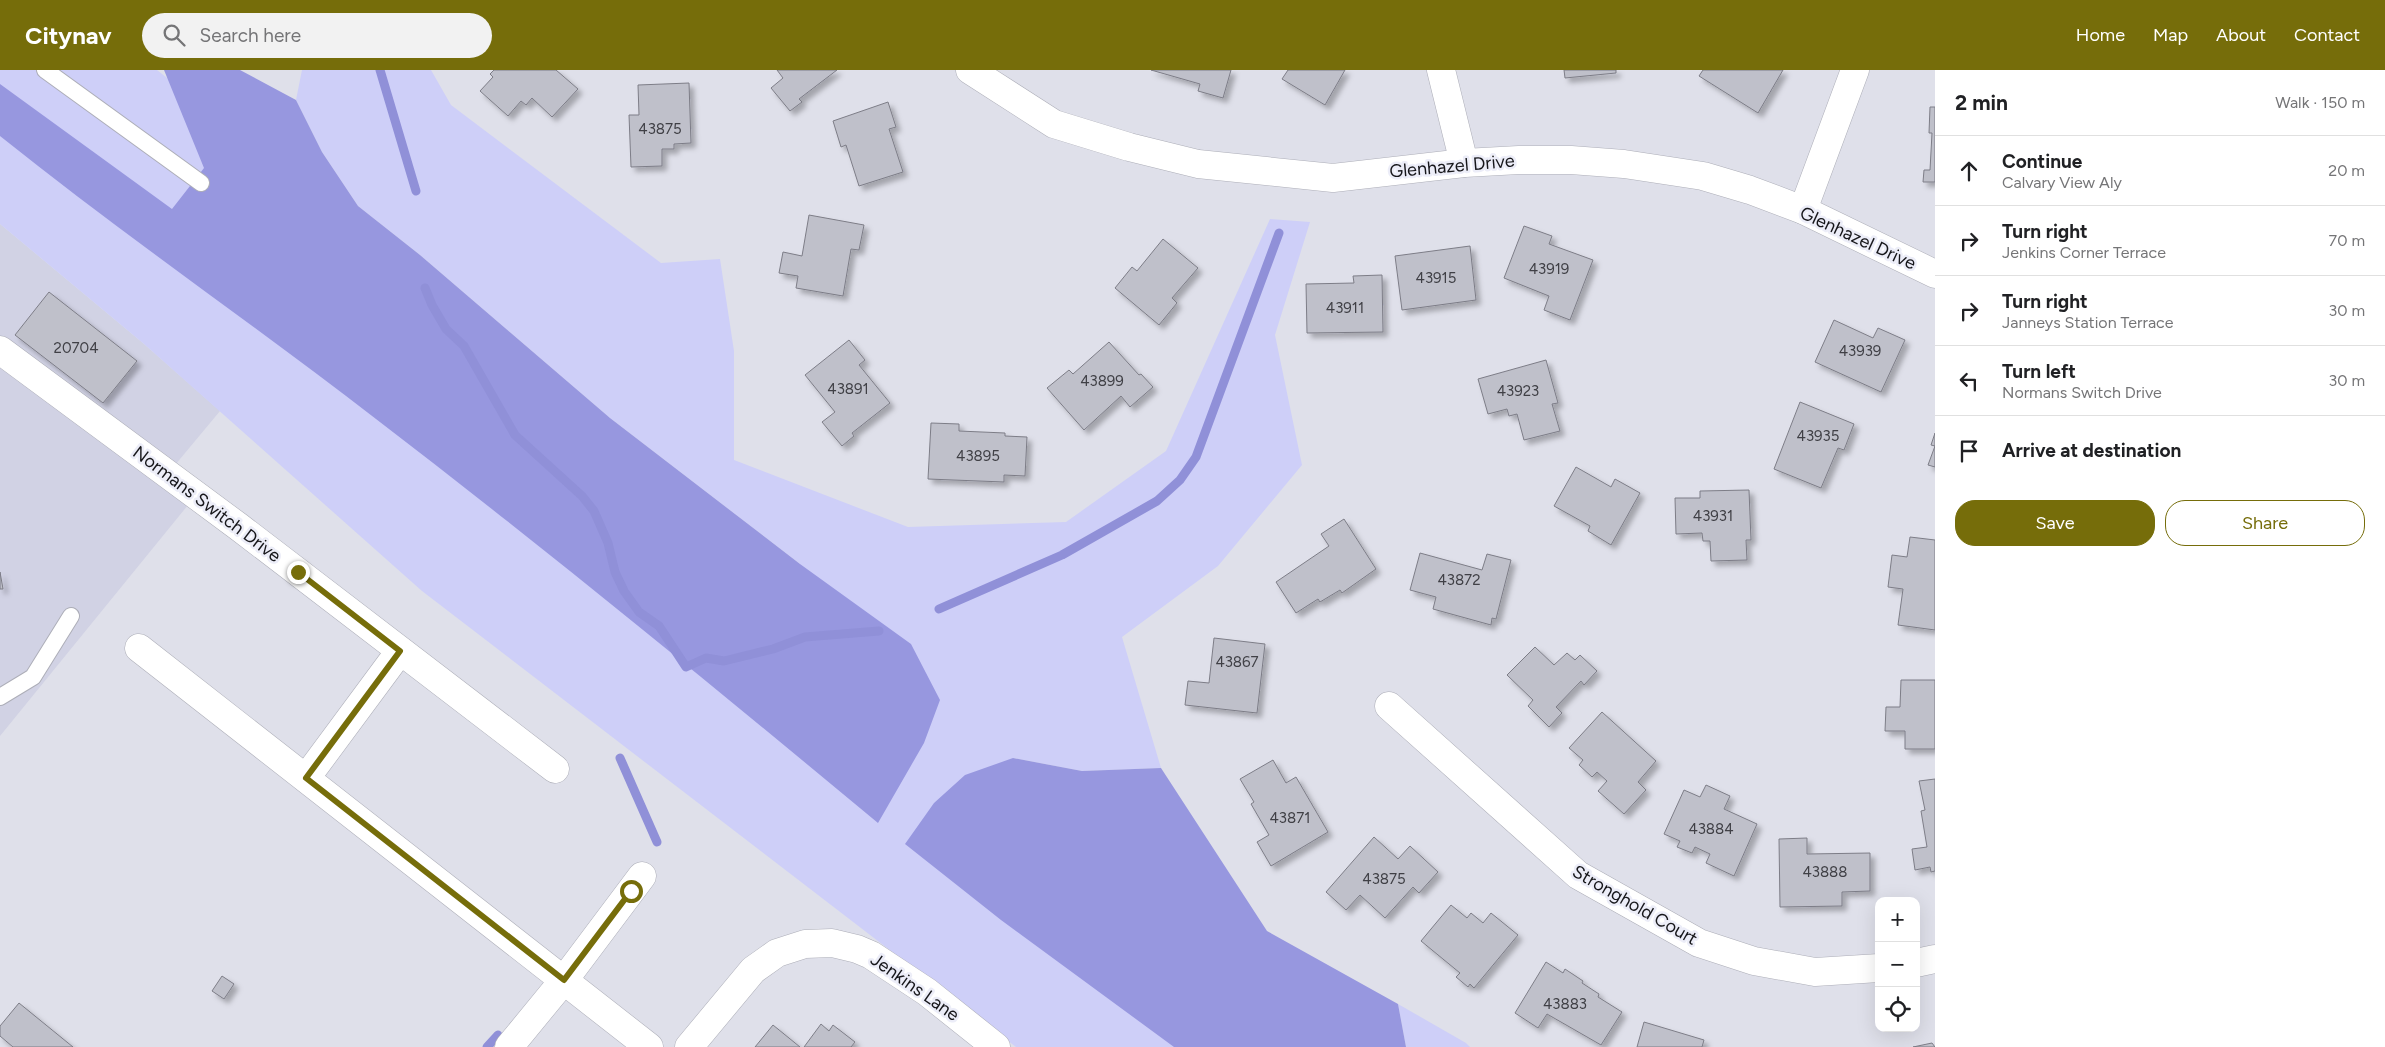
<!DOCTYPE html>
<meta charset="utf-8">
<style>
:root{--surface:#fff;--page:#f2f2f2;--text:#202124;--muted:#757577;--line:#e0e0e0;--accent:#766d0a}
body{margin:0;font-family:Figtree,sans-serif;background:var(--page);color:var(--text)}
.controls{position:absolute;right:15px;bottom:15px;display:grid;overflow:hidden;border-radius:10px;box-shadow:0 5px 20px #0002}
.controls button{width:45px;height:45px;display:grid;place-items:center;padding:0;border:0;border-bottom:1px solid var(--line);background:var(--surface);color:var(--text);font:25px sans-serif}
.stop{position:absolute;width:15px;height:15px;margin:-11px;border:4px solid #766d0a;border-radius:50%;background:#fff}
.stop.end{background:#766d0a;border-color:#fff;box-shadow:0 1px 5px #0008}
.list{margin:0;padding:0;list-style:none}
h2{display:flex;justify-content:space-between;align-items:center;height:65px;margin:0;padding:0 20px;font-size:21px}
h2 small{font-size:16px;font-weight:400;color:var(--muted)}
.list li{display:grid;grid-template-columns:32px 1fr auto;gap:15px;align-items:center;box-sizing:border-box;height:70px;padding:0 20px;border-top:1px solid var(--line)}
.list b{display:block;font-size:19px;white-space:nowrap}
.list p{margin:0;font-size:16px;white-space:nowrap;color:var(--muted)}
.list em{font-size:16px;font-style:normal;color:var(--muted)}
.actions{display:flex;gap:10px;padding:15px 20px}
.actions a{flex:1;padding:11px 0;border:1px solid var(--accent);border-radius:20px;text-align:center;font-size:18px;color:var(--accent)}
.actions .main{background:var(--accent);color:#fff}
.icon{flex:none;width:28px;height:28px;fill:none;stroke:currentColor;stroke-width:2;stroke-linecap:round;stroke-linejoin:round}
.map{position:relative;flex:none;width:1935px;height:977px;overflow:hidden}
header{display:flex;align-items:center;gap:30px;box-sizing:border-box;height:70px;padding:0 25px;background:var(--accent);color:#fff}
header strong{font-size:24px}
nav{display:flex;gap:28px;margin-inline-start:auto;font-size:18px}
.search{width:350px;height:45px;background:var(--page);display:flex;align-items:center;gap:12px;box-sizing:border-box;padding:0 18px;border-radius:28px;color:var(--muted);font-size:19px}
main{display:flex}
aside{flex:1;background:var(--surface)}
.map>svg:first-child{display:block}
.built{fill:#d1d2e4}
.green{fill:#cecff8}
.forest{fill:#9797df}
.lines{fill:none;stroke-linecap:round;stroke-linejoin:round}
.stream{stroke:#9090d8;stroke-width:9}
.building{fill:#bfc0ca;stroke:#7d7d87;filter:url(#shadow)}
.service-casing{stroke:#adaeb8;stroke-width:18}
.minor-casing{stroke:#adaeb8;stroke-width:29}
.service{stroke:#fff;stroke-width:16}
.minor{stroke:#fff;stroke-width:28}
.route{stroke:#766d0a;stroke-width:6}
.labels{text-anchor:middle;stroke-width:5;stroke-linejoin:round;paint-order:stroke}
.number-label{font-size:15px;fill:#404046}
.street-label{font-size:18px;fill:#16161a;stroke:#ecedf8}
</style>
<header>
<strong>Citynav</strong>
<div class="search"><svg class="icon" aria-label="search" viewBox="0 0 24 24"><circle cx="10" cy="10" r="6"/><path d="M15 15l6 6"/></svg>Search here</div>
<nav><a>Home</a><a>Map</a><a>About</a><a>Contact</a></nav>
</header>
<main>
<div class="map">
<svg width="1935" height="977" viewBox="0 0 1935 977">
<defs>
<filter id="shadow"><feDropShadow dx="4.5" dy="4.5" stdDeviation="2.5" flood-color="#0004"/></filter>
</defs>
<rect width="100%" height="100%" fill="#dfe0ea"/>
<!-- built -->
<path class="built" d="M0,154l144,120 76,67 -60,72 28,22 -188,231z"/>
<!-- green -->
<g class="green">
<path d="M0,0h157l104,82 627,653 15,-28 -103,-213 -190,-146 -190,-163 -62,-49 -36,-54 -26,-52 6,-30h129l20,35 210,158 59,-4 14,92v109l174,67 158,-5 100,-71 104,-232 40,3 -35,113 27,130 -84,101 -96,71 39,131 -79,3 -69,-13 189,289h-186l-594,-456 -278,-247 -144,-120z"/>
<path d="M1398,934l68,39 4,4h-64z"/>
</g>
<!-- forest -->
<g class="forest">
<path d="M164,0h76l56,30 26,52 36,54 62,49 190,163 190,146 111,80 29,56 -16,43 -46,80c-165,-137 -331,-273 -502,-404 -124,-96 -254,-185 -376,-283v-52l172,125 32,-41z"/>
<path d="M1013,688l69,13 79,-3 106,163 131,73 8,43h-232l-173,-127 -96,-76 29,-41 31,-28z"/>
</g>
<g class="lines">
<!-- stream -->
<g class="stream">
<path d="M380,0l36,121"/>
<path d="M425,218l7,17 14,24 18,17 51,89 67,61 12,15 14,32 7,29 9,19 15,21 20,14 27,41 20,-9 18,3 49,-12 32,-12 74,-6"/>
<path d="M939,539l123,-54 95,-54 23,-21 16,-23 83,-224"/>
<path d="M620,688l37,84"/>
<path d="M487,977l11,-12"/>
</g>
</g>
<!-- building -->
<g class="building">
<path d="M494,0h62l22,19 -26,28 -20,-19 -6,7 -5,-4 -13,15 -28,-25 13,-14 -3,-3z"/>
<path d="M777,0h60l-38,29 3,3 -12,9 -19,-23 12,-10z"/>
<path d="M1151,0h80l-8,28 -25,-7 2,-7z"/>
<path d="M1288,0h57l-20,35 -43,-26z"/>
<path d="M1564,0h52v3l-51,5z"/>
<path d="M1703,0h80l-25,43 -59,-37z"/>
<path d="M689,13l2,60 -17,1v5h-12v17l-31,1 -2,-52h10l-1,-30z"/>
<path d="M888,32l8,25 -7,2 14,43 -44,14 -13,-41 -5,2 -8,-26z"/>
<path d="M1930,37h5v75h-12l1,-12h6l2,-37h-3z"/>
<path d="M809,145l55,10 -5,25 -8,-1 -8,47 -47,-8 2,-12 -19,-3 4,-21 19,4z"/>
<path d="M1524,156l28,10 -3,8 44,16 -23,60 -26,-10 5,-14 -45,-18z"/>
<path d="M1163,169l35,29 -26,30 5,5 -18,22 -44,-37 17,-21 5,4z"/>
<path d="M1470,176l6,54 -74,10 -7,-54z"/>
<path d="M1382,205l1,57 -76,1 -1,-49 48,-1 -1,-7z"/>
<path d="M49,222l88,69 -34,42 -88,-68z"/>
<path d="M1834,250l39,18 5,-10 27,12 -24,52 -66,-30z"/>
<path d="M849,270l16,20 -6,5 31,38 -38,30 2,3 -12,10 -20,-24 13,-10 -30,-37z"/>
<path d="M1109,272l30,33 2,-1 12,13 -23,20 -9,-11 -37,34 -37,-42 22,-18 4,4z"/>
<path d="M1546,290l12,43 -6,1 8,27 -36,9 -7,-26 -8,2 -2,-7 -19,5 -10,-35z"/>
<path d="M1800,332l54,22 -10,26 -6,-2 -17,40 -47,-19z"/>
<path d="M931,353l28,1v7l46,2v3l22,1 -2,39 -21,-1v7l-76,-3z"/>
<path d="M1935,363v34l-7,-2 7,-19 -4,-1z"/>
<path d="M1576,397l35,20 4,-8 25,14 -29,52 -23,-14 2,-5 -36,-20z"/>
<path d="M1749,420l2,50h-5l1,20 -36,1 -1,-20h-7l-1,-8 -26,1 -1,-36h25v-7z"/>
<path d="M1344,449l32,50 -34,24 -2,-3 -20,12 -2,-3 -22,14 -20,-31 53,-36 -8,-12z"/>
<path d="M1910,467l25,3v90l-37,-5 5,-36 -15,-2 4,-32 15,2z"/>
<path d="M1420,483l62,17 5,-16 24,6 -15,59 -4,-1 -1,7 -58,-16 3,-12 -26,-7z"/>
<path d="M0,502l3,17h-3z"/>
<path d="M1214,568l51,6 -8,69 -72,-8 3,-24 21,2z"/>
<path d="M1535,577l19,18 13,-12 8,7 5,-5 17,16 -13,14 -3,-4 -25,26 6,6 -13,14 -21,-21 5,-6 -26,-25z"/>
<path d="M1901,610h34v69h-30v-18h-20l1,-24h14z"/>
<path d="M1602,642l54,49 -18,21 8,8 -22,24 -26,-23 9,-10 -10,-9 -5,5 -13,-12 4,-5 -14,-12z"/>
<path d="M1273,690l13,23 10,-6 32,55 -57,34 -14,-24 12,-7 -18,-31 3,-2 -14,-23z"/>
<path d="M1935,709v92l-4,1 -1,-5 -15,3 -3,-21 15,-2 -6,-36 4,-1 -6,-29z"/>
<path d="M1706,715l24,11 -6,13 33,15 -23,52 -28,-13 4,-9 -15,-7 -3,6 -15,-6 3,-6 -16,-7 20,-44 16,7z"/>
<path d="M1374,767l24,22 12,-13 28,26 -19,21 -6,-6 -28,31 -25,-23 -14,15 -20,-18z"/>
<path d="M1807,768v16l63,-1v38l-28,1v14l-62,1 -1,-68z"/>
<path d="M1451,835l16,13 4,-5 12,10 8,-10 27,22 -44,53 -4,-4 -2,3 -12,-10 4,-4 -39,-32z"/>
<path d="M1546,892l17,11 2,-4 18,12 -1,2 17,11 -1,3 24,15 -21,33 -54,-31 -9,14 -23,-15z"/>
<path d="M222,906l12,8 -10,15 -12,-8z"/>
<path d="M19,933l54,44h-60l-13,-11v-10z"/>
<path d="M1644,952l60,18 -2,7h-65z"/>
<path d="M821,954l8,7 4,-6 22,17 -4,5h-47z"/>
<path d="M773,955l27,22h-45z"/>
<path d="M1932,973l3,4h-22z"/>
</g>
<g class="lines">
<defs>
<g id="service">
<path d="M45,0l156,113"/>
<path d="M0,627l33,-20 38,-61"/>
</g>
<g id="minor">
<path d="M970,0l84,54 75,23 69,17 135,14 131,-15 55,-3h52l53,4 79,12 47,14 53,20 132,64"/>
<path d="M1441,0l23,93"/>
<path d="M1803,140l52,-140"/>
<path d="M0,280l239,177 316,242"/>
<path d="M139,578l510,399"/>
<path d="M1389,636l189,169 121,68 55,18 61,11 64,-4"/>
<path d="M306,708l94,-127"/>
<path d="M1916,893l19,-4"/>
<path d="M509,977l55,-67 78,-104"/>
<path d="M689,977l64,-77 24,-17 28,-9 27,-1 25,6 14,6 56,37 69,55"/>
</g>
</defs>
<!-- service casing -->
<use href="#service" class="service-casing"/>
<!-- minor casing -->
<use href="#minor" class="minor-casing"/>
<!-- service -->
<use href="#service" class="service"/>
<!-- minor -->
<use href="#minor" class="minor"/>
</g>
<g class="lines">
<!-- route -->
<path class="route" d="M298,502l102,79 -94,127 258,202 67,-89"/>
</g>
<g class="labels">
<!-- number labels -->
<g class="number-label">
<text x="660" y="64">43875</text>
<text x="1549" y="204">43919</text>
<text x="1436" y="213">43915</text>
<text x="1345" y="243">43911</text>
<text x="76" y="283">20704</text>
<text x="1860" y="286">43939</text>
<text x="1102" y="316">43899</text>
<text x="848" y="324">43891</text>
<text x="1518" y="326">43923</text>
<text x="1818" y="371">43935</text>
<text x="978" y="391">43895</text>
<text x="1713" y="451">43931</text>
<text x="1459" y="515">43872</text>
<text x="1237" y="597">43867</text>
<text x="1290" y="753">43871</text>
<text x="1711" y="764">43884</text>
<text x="1825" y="807">43888</text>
<text x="1384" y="814">43875</text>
<text x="1565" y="939">43883</text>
</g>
<!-- street labels -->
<g class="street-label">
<text transform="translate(1452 96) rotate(-5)" y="6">Glenhazel Drive</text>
<text transform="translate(1858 168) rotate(25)" y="6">Glenhazel Drive</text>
<text transform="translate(207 434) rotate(37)" y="6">Normans Switch Drive</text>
<text transform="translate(1635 835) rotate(30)" y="6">Stronghold Court</text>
<text transform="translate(915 917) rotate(35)" y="6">Jenkins Lane</text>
</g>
</g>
</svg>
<div class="controls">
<button>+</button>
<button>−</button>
<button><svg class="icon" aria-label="locate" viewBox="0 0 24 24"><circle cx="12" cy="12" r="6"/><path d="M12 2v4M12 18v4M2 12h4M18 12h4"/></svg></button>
</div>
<div class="stop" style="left:631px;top:821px"></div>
<div class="stop end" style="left:298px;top:502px"></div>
</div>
<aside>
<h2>2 min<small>Walk · 150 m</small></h2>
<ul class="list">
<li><svg class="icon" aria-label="ahead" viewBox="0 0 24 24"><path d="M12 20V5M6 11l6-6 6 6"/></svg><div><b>Continue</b><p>Calvary View Aly</p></div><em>20 m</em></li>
<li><svg class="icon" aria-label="right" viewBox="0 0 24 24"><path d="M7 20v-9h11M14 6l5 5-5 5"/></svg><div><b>Turn right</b><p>Jenkins Corner Terrace</p></div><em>70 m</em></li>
<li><svg class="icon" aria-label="right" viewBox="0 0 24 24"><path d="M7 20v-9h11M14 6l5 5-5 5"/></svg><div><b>Turn right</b><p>Janneys Station Terrace</p></div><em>30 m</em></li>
<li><svg class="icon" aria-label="left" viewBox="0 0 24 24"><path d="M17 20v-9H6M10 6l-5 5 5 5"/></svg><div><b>Turn left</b><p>Normans Switch Drive</p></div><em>30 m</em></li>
<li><svg class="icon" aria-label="arrive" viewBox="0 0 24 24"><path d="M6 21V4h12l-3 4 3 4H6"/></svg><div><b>Arrive at destination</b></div></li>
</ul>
<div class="actions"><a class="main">Save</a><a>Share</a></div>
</aside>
</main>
